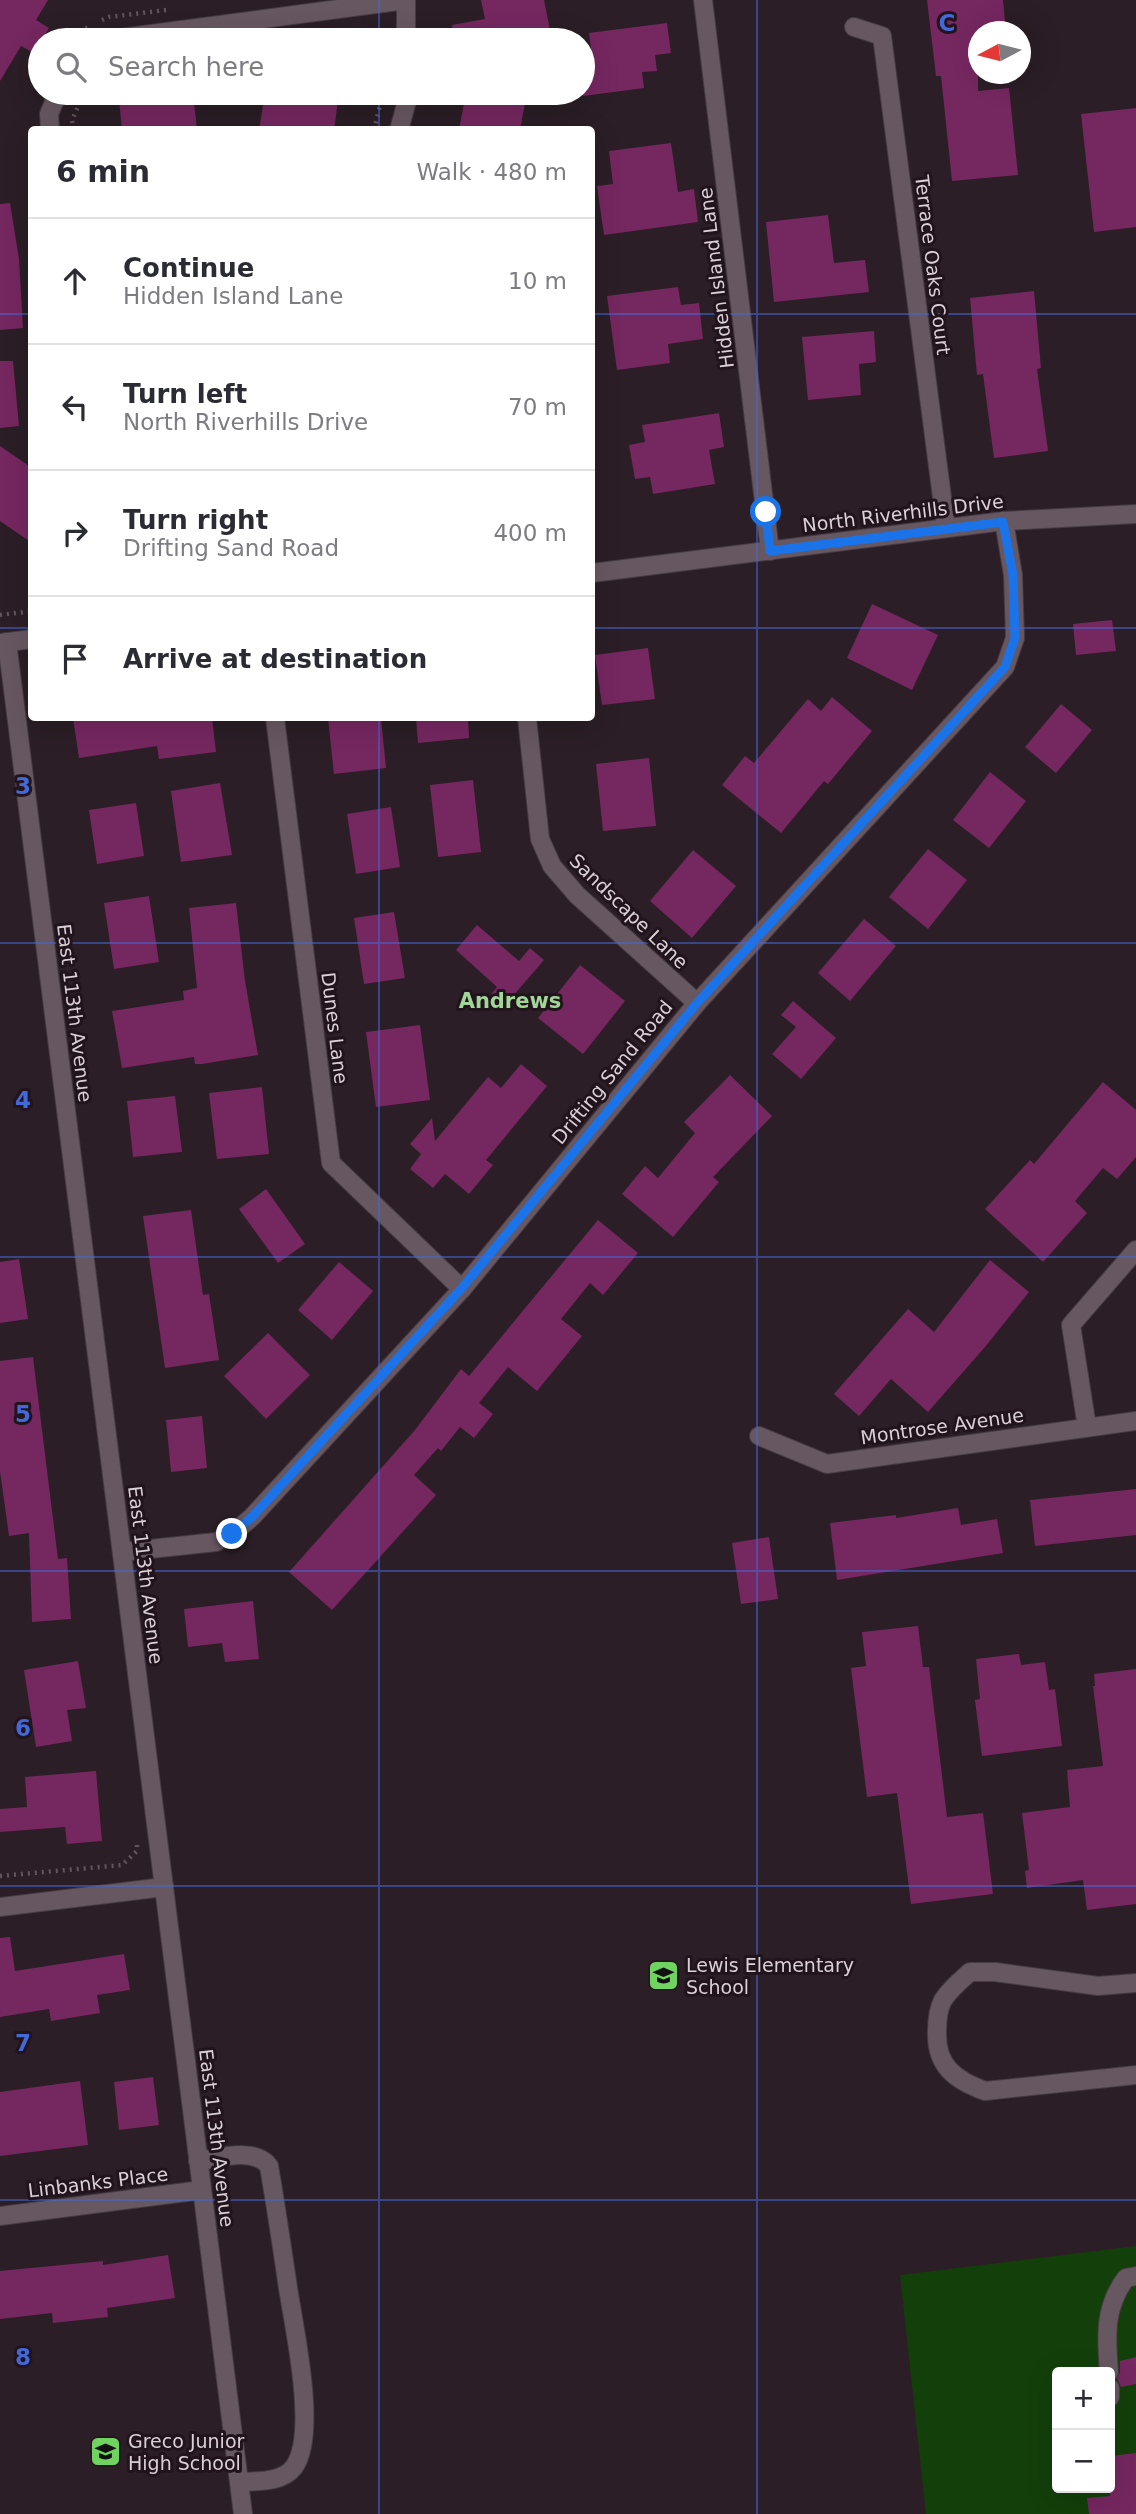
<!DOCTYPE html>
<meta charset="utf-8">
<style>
:root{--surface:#fff;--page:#f2f2f3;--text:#2b2b33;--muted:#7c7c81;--line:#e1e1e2}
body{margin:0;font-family:"DejaVu Sans",sans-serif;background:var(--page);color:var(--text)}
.controls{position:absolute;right:21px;bottom:21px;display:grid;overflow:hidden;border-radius:7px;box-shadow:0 7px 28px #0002}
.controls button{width:63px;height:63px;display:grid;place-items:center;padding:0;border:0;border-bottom:2px solid var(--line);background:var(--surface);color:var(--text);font:35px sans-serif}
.compass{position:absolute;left:968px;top:21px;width:63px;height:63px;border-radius:50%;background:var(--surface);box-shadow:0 7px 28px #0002;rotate:263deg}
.stop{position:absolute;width:21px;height:21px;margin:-16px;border:5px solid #1a73e8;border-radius:50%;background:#fff}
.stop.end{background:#1a73e8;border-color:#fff;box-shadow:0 2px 7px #0008}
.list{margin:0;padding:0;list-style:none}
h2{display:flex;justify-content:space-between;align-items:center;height:91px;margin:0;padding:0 28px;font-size:30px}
h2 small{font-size:23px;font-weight:400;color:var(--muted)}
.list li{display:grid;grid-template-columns:46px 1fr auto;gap:21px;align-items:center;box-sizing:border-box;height:126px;padding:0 28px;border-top:2px solid var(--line)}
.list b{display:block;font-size:26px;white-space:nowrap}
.list p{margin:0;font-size:23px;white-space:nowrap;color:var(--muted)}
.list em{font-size:23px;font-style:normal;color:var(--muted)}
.icon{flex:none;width:38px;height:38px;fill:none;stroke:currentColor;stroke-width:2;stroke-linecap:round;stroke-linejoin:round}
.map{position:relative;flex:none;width:1136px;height:2514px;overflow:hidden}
.search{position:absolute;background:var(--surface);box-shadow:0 7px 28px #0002;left:28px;top:28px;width:567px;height:77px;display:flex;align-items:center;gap:18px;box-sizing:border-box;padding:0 24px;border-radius:38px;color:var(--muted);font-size:26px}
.panel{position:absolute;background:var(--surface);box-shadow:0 7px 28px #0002;left:28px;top:126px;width:567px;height:595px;border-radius:7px}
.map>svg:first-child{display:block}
.green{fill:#133f0a;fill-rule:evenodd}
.building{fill:#752760}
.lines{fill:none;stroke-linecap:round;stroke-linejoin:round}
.minor-casing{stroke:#473c43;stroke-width:20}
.path{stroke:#62565d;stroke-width:4.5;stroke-dasharray:2 5;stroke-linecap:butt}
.minor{stroke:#675761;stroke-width:18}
.route{stroke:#1a73e8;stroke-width:9}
.grid{fill:none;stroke:#4368d8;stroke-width:2;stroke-opacity:0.55}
.labels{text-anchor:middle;stroke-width:6;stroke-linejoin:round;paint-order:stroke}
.street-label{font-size:19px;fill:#dad0d6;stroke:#21141d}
.poi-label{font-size:19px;fill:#dad0d6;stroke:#21141d;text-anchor:start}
.neighbourhood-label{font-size:21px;font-weight:bold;fill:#a2d699;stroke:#21141d}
.grid-label{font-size:23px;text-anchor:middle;font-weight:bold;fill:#4368d8;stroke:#21141d;stroke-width:6;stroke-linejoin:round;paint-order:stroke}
</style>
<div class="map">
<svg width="1136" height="2514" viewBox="0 0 1136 2514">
<rect width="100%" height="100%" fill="#2b1e26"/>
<!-- green -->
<path class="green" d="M1136,2246v268h-210l-26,-239zM1057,2372h53v116h-53z"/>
<!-- building -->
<g class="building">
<path d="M0,0h48l-12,20 13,8 -15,25 -13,-7 -21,35z"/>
<path d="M481,0h63l8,40h-97l-3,-15 33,-6z"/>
<path d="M927,0h76l3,32h-28v59l31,-3 9,87 -66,6 -11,-105h-5z"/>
<path d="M667,23l4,30 -16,2 2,16 -15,1 2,16 -61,8v-46l8,-1 -2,-16z"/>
<path d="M193,93l4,37h-75l-3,-30z"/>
<path d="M265,93h74l-5,37h-75z"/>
<path d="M466,93h61l-7,37h-61z"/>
<path d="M1136,108v119l-42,5 -13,-118z"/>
<path d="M671,143l7,49 16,-3 4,33 -94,13 -7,-49 16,-2 -4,-33z"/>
<path d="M10,203l9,56 4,69 -23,2v-126z"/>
<path d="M828,215l6,48 31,-3 4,32 -95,10 -8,-80z"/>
<path d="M678,287l3,18 18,-2 4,36 -35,5 2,19 -53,7 -10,-74z"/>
<path d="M1034,291l7,77 -4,1 11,82 -54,7 -11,-84 -6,1 -7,-77z"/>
<path d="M874,331l2,31 -17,2 2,31 -53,5 -6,-63z"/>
<path d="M0,361h13l6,65 -19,2z"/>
<path d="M719,413l5,34 -15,3 6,34 -62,10 -3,-17 -15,2 -6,-34 16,-3 -3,-17z"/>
<path d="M0,446l32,22v75l-32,-22z"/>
<path d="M872,604l66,31 -26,55 -65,-32z"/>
<path d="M1112,620l4,31 -40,4 -3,-31z"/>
<path d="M648,648l7,51 -53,6 -7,-50z"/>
<path d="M832,697l40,34 -44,53 -4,-3 -43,52 -59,-48 23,-29 9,7 54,-64 13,12z"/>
<path d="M1061,704l31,26 -36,43 -31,-26z"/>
<path d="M73,718h139l4,34 -57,7 -2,-13 -78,12z"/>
<path d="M328,718h53l5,50 -52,6z"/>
<path d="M416,718h52l1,20 -51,5z"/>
<path d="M649,758l7,68 -53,5 -7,-67z"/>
<path d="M990,772l36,29 -37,47 -36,-28z"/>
<path d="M473,780l8,72 -43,5 -8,-72z"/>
<path d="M220,783l12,72 -51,7 -10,-71z"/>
<path d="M136,803l8,53 -47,8 -8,-54z"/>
<path d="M391,807l9,60 -44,7 -9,-60z"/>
<path d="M928,849l39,31 -39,49 -39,-32z"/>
<path d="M693,850l43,36 -44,52 -42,-37z"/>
<path d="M149,896l10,66 -45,7 -10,-66z"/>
<path d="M236,903l9,78 13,74 -56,9h-7l-1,-7 -72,11 -10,-57 72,-11 -1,-9 14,-3 -8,-80z"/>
<path d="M394,912l11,66 -41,6 -10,-66z"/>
<path d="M864,919l32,27 -46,55 -32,-28z"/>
<path d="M477,925l42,36 11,-13 14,12 -43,50 -14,-11 10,-12 -41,-37z"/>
<path d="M580,965l45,36 -42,53 -45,-36z"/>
<path d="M793,1001l43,37 -35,41 -29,-25 24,-27 -15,-12z"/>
<path d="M420,1025l10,75 -54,7 -10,-75z"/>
<path d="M521,1064l26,22 -61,74 7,5 -24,29 -24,-20 -12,14 -23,-19 11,-15 -11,-10 22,-26 3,23 53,-64 13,11z"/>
<path d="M730,1075l42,41 -59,61 6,5 -46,55 -51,-43 23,-28 13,12 37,-45 -11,-11z"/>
<path d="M1103,1082l33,28v47l-19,22 -14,-11 -28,33 12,12 -44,49 -58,-53 45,-49 4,4z"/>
<path d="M262,1087l7,67 -52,5 -8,-66z"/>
<path d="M175,1096l7,56 -49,5 -6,-56z"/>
<path d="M266,1189l39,55 -27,19 -39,-54z"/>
<path d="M191,1210l12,85 6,-1 10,66 -54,8 -22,-152z"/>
<path d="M598,1220l40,33 -35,42 -13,-12 -29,36 21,17 -45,55 -29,-24 -29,36 14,11 -19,24 -14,-11 -19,24 -3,-3 -24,27 22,20 -104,115 -43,-38 126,-142 46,-61 8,7z"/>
<path d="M19,1259l9,60 -28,4v-61z"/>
<path d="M990,1260l39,32 -44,55 -57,65 -37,-33 -32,37 -25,-22 74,-85 26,23z"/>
<path d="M339,1262l34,29 -41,49 -34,-30z"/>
<path d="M268,1333l42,42 -44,44 -42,-43z"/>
<path d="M33,1357l25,202 9,-1 4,61 -39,3 -3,-89 -20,3 -9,-65v-110z"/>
<path d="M202,1416l5,52 -36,4 -5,-52z"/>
<path d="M1136,1489v46l-101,11 -5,-46z"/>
<path d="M958,1508l3,17 36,-6 6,34 -166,27 -7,-57 66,-8v3z"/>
<path d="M769,1537l9,62 -37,5 -9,-61z"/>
<path d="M253,1601l6,58 -34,3 -3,-19 -34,4 -4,-38z"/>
<path d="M918,1626l5,41h6l18,150 36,-4 10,81 -82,10 -14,-111 -30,4 -16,-129 15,-2 -4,-34z"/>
<path d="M1019,1654l2,11 24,-3 4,28 6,-1 7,57 -80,10 -7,-56 5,-1 -4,-40z"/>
<path d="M78,1661l8,47 -19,2 5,31 -36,6 -12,-77z"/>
<path d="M1136,1669v235l-49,6 -4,-30 -56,8 -2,-17 4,-1 -7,-57 48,-6 -3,-37 36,-4 -10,-80h2l-1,-12z"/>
<path d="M96,1771l6,70 -35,3 -2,-17 -65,5v-23l27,-2 -2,-30z"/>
<path d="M10,1937l5,34 109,-17 6,36 -33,5 3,18 -49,8 -2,-12 -49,8v-79z"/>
<path d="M153,2077l6,48 -40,5 -5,-48z"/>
<path d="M80,2081l8,64 -88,11v-64z"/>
<path d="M168,2255l7,43 -68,10 1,9 -55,6 -1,-10 -52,6v-48l103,-10v4z"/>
<path d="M1136,2357v27l-15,3 -4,-8 3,-7v-11z"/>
<path d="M1136,2453v61h-47l-2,-16 23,-2v-40z"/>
</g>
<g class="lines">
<defs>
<g id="minor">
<path d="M703,0l67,551"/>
<path d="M854,27l28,9 64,492"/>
<path d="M106,40l300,-40v40"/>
<path d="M50,130l-1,-16 9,-21"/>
<path d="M399,130l8,-29v-8"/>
<path d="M592,573l412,-52 132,-7"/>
<path d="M7,642l236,1872"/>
<path d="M0,643l32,-4"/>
<path d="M275,718l56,445 131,126"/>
<path d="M527,718l13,121 12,27 25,29 120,108"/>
<path d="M1087,1427l-16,-102 65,-75"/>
<path d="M759,1436l68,28 309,-43"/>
<path d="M122,1552l94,-10 16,-8 20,-17 210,-228 235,-286 308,-336 10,-29 -2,-63 -9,-54"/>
<path d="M0,1907l164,-20"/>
<path d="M1136,1983l-38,3 -103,-14h-25c-9,8 -20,17 -27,28 -5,9 -6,22 -6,32 -1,34 18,48 48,59l151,-16"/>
<path d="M198,2161c22,-3 56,-14 71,5 7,41 13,81 19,122 6,40 30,146 6,179 -12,16 -37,14 -55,15"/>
<path d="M0,2216l202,-26"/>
<path d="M1109,2372c-3,-35 -5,-65 17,-94l10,-2"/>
<path d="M1110,2388v9"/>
</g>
</defs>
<!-- minor casing -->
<use href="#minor" class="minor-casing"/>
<!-- path -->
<g class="path">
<path d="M102,20l7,-3 57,-7"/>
<path d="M69,40l3,-5 19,-9"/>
<path d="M278,40l84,-9 18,9"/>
<path d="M73,130l-1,-10 12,-27"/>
<path d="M374,130l9,-37"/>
<path d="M0,615l32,-4"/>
<path d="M148,1571l6,6"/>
<path d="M0,1876l122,-11 15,-14v-7"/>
</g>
<!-- minor -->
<use href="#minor" class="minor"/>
</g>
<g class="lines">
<!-- route -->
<path class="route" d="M232,1534l20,-17 209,-228 236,-286 308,-336 10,-29 -2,-63 -10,-53 -233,29 -4,-39"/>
</g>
<!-- grid -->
<path class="grid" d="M379,0v40M757,0v2514M379,93v37M0,314h32M592,314h544M0,628h32M592,628h544M379,718v1796M0,943h1136M0,1257h1136M0,1571h1136M0,1886h1136M0,2200h1136"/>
<!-- icons -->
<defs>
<symbol id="school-square" viewBox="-11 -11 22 22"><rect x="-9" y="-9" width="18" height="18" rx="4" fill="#70d35f" stroke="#21141d"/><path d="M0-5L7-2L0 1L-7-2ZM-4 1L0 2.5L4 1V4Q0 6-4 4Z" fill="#111"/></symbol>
</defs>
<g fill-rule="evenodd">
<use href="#school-square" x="646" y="1958" width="35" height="35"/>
<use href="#school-square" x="88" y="2434" width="35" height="35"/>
</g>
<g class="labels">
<!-- street labels -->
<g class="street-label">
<text transform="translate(933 265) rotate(83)" y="7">Terrace Oaks Court</text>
<text transform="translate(716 278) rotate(-97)" y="7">Hidden Island Lane</text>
<text transform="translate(903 513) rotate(-7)" y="7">North Riverhills Drive</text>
<text transform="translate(629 911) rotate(44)" y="7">Sandscape Lane</text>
<text transform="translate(75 1013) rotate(83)" y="7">East 113th Avenue</text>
<text transform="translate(335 1028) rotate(83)" y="7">Dunes Lane</text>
<text transform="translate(612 1072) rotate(-51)" y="7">Drifting Sand Road</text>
<text transform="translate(942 1426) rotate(-8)" y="7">Montrose Avenue</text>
<text transform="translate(146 1575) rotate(83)" y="7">East 113th Avenue</text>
<text transform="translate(217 2138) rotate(83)" y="7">East 113th Avenue</text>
<text transform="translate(98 2182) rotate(-7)" y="7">Linbanks Place</text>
</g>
<!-- poi labels -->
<g class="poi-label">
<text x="686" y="1972">Lewis Elementary<tspan x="686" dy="22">School</tspan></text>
<text x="128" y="2448">Greco Junior<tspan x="128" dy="22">High School</tspan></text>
</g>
<!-- neighbourhood labels -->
<g class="neighbourhood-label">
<text x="510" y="1008">Andrews</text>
</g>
</g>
<g class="grid-label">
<text x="947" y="31">C</text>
<text x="23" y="794">3</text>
<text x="23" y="1108">4</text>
<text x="23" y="1422">5</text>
<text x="23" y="1736">6</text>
<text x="23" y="2051">7</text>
<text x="23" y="2365">8</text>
</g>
</svg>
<div class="controls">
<button>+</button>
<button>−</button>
</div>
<svg class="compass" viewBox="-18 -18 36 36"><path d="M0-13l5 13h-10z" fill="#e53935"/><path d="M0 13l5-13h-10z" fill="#7c7c81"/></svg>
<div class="stop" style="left:766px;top:512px"></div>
<div class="stop end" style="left:232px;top:1534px"></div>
<div class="search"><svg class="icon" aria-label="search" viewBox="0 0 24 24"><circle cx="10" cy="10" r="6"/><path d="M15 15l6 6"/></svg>Search here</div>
<section class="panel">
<h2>6 min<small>Walk · 480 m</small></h2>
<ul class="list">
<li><svg class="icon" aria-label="ahead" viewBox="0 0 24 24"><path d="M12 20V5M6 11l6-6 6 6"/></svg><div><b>Continue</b><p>Hidden Island Lane</p></div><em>10 m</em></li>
<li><svg class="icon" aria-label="left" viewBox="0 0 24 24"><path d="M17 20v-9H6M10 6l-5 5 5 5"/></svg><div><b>Turn left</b><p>North Riverhills Drive</p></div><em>70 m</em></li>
<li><svg class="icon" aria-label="right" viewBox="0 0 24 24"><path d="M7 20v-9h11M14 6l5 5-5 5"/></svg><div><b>Turn right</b><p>Drifting Sand Road</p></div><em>400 m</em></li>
<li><svg class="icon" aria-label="arrive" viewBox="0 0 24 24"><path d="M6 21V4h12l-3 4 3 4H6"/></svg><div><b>Arrive at destination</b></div></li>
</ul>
</section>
</div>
